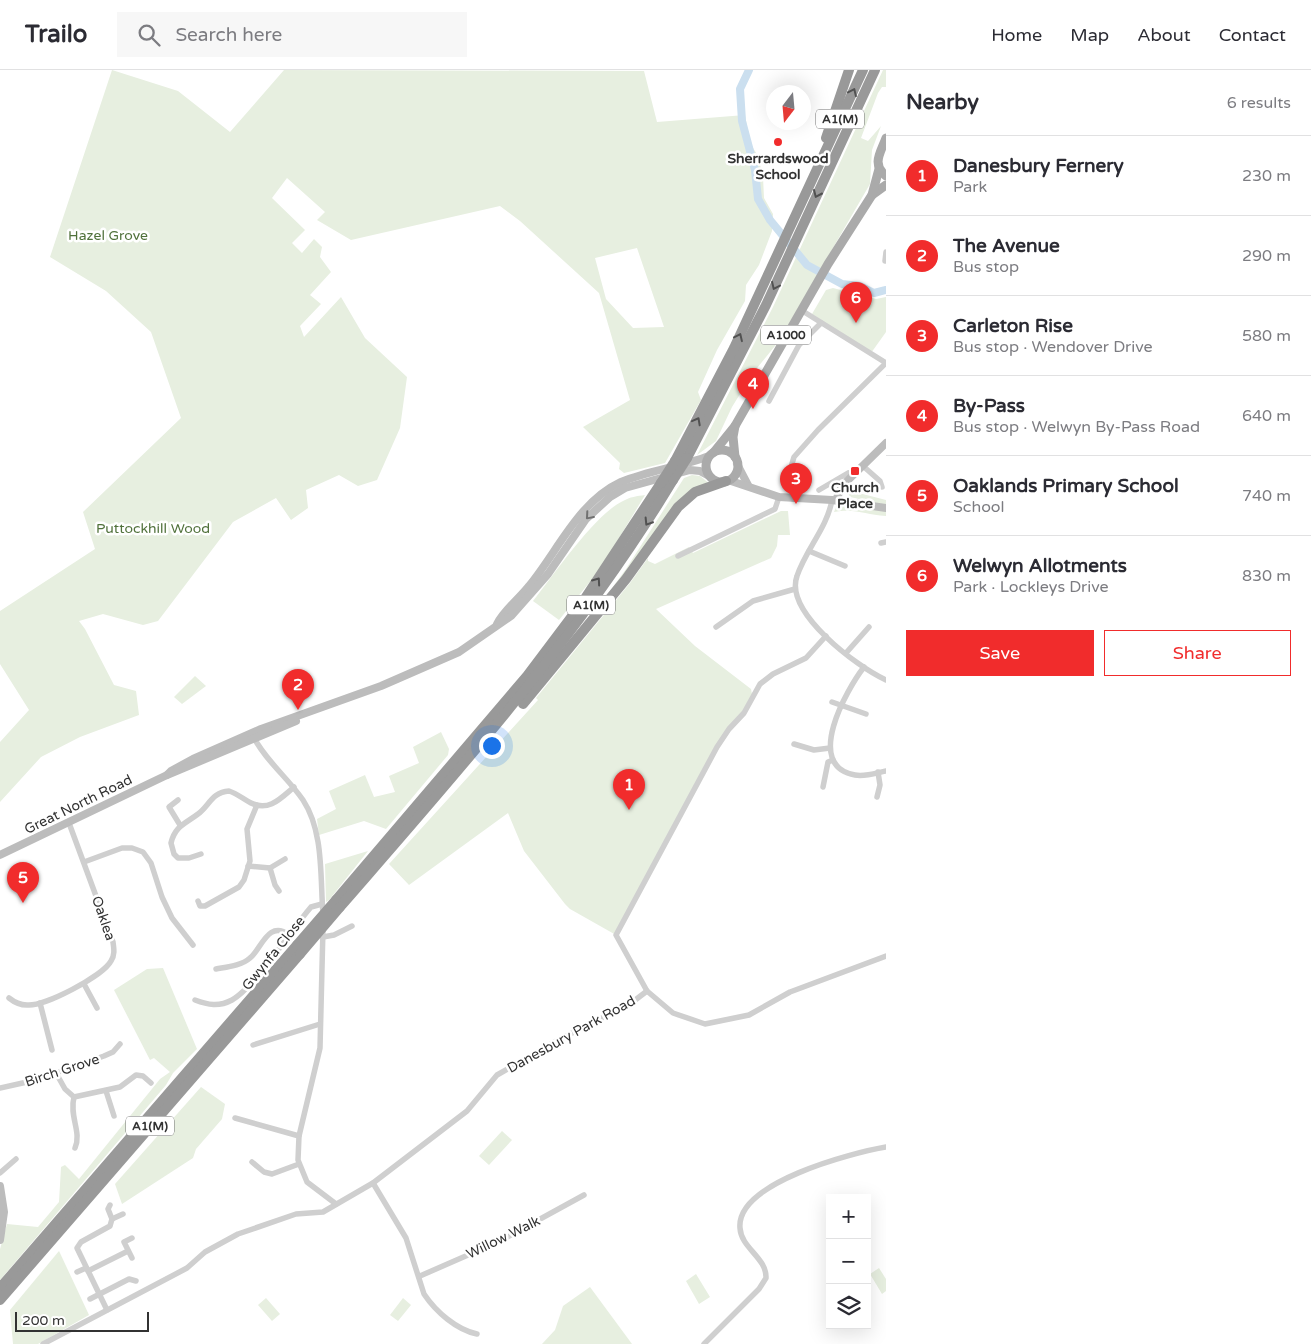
<!DOCTYPE html>
<meta charset="utf-8">
<style>
:root{--surface:#fff;--page:#f7f7f7;--text:#2b2b33;--muted:#7c7c81;--line:#e1e1e2;--accent:#f12c2c}
body{margin:0;font-family:"Varela Round",sans-serif;background:var(--page);color:var(--text)}
.controls{position:absolute;right:15px;bottom:15px;display:grid;overflow:hidden;border-radius:0px;box-shadow:0 5px 20px #0002}
.controls button{width:45px;height:45px;display:grid;place-items:center;padding:0;border:0;border-bottom:1px solid var(--line);background:var(--surface);color:var(--text);font:25px sans-serif}
.compass{position:absolute;left:766px;top:15px;width:45px;height:45px;border-radius:50%;background:var(--surface);box-shadow:0 5px 20px #0002;rotate:196deg}
.scale{position:absolute;left:15px;bottom:12px;width:134px;box-sizing:border-box;padding-left:5px;border:2px solid #323232;border-top:0;font-size:14px;line-height:18px;white-space:nowrap;color:#323232;-webkit-text-stroke:4px #fff;paint-order:stroke}
.you{position:absolute;left:491px;top:675px;width:18px;height:18px;margin:-12px;border:4px solid #fff;border-radius:50%;background:#1a73e8;box-shadow:0 0 0 8px #1a73e833}
.badge{display:grid;place-items:center;width:32px;height:32px;border-radius:50%;background:var(--accent);color:#fff;font-size:16px;font-weight:700}
.pin{position:absolute;translate:-50% -41px;filter:drop-shadow(0 1px 2px #0008)}
.pin::after{content:'';position:absolute;top:26px;width:18px;height:15px;background:inherit;clip-path:polygon(0 0,100% 0,50% 100%)}
.list{margin:0;padding:0;list-style:none}
h2{display:flex;justify-content:space-between;align-items:center;height:65px;margin:0;padding:0 20px;font-size:21px}
h2 small{font-size:16px;font-weight:400;color:var(--muted)}
.list li{display:grid;grid-template-columns:32px 1fr auto;gap:15px;align-items:center;box-sizing:border-box;height:80px;padding:0 20px;border-top:1px solid var(--line)}
.list b{display:block;font-size:19px;white-space:nowrap}
.list p{margin:0;font-size:16px;white-space:nowrap;color:var(--muted)}
.list em{font-size:16px;font-style:normal;color:var(--muted)}
.actions{display:flex;gap:10px;padding:15px 20px}
.actions a{flex:1;padding:11px 0;border:1px solid var(--accent);border-radius:0px;text-align:center;font-size:18px;color:var(--accent)}
.actions .main{background:var(--accent);color:#fff}
.icon{flex:none;width:28px;height:28px;fill:none;stroke:currentColor;stroke-width:2;stroke-linecap:round;stroke-linejoin:round}
.map{position:relative;flex:none;width:886px;height:1274px;overflow:hidden}
header{display:flex;align-items:center;gap:30px;box-sizing:border-box;height:70px;padding:0 25px;background:var(--surface);border-bottom:1px solid var(--line)}
header strong{font-size:24px}
nav{display:flex;gap:28px;margin-inline-start:auto;font-size:18px}
.search{width:350px;height:45px;background:var(--page);display:flex;align-items:center;gap:12px;box-sizing:border-box;padding:0 18px;border-radius:0px;color:var(--muted);font-size:19px}
main{display:flex}
aside{flex:1;background:var(--surface)}
.map>svg:first-child{display:block}
.green{fill:#e7efe0;fill-rule:evenodd}
.lines{fill:none;stroke-linecap:round;stroke-linejoin:round}
.river{stroke:#cbdfef;stroke-width:8}
.street{stroke:#cfcfcf;stroke-width:5.5}
.secondary{stroke:#bcbcbc;stroke-width:8}
.primary{stroke:#aaa;stroke-width:9}
.highway{stroke:#999;stroke-width:10}
.highway-bridge{stroke:#999;stroke-width:10}
.oneway{stroke:#515151}
.oneway2{stroke:#707070}
.poi-dot{fill:#f12c2c;stroke:#fff;stroke-width:2}
.labels{text-anchor:middle;stroke-width:5;stroke-linejoin:round;paint-order:stroke}
.shield{fill:#fff;stroke:#707070;stroke-width:1}
.shield-label{font-size:12px;font-weight:bold;fill:#323232}
.poi-label{font-size:14px;font-weight:bold;fill:#323232;stroke:#fff}
.park-label{font-size:14px;fill:#50713b;stroke:#fff}
.street-label{font-size:14px;fill:#323232;stroke:#fff}
</style>
<header>
<strong>Trailo</strong>
<div class="search"><svg class="icon" aria-label="search" viewBox="0 0 24 24"><circle cx="10" cy="10" r="6"/><path d="M15 15l6 6"/></svg>Search here</div>
<nav><a>Home</a><a>Map</a><a>About</a><a>Contact</a></nav>
</header>
<main>
<div class="map">
<svg width="886" height="1274" viewBox="0 0 886 1274">
<rect width="100%" height="100%" fill="#fff"/>
<!-- green -->
<g class="green">
<path d="M112,0l66,21 52,41 54,-62 360,1 13,51 88,-7 5,28 8,13 5,21 1,21 9,16 -1,17 -13,34 -13,20 -1,16 -28,49 -19,42 3,8 -36,63 -41,10 -5,-4 1,-6 -37,-36 47,-27 -31,-107 -79,-72 -20,-15 -149,34 -34,-20 8,-8 -38,-34 -15,20 33,32 -13,13 10,10 12,-14 8,8 -2,10 11,15 -21,23 11,9 -21,22 4,11 37,-40 24,41 42,39 -7,51 -23,52 -19,6 -19,-11 -33,15 2,18 -17,12 -15,-22 -43,24 -75,99 -15,4 -40,-11 -24,7 6,8 29,56 22,6 3,24 -59,22 -39,20 -41,45v-60l29,-32 -29,-46v-53l95,-62 -12,-37 98,-94 -30,-86 -45,-41 -56,-34zM637,178l27,79 -31,1 -27,-29 -11,-41z"/>
<path d="M883,0h3v17h-4l-4,6 -17,45 7,3 13,-15 -9,24 -2,34 -91,157 -26,32 -21,34 -16,34 -19,14 76,-148z"/>
<path d="M833,218l43,11 10,-2v35l-15,21 -59,-39 14,-24z"/>
<path d="M692,405l8,1 10,8 -16,7 -90,108 22,-30 58,-91z"/>
<path d="M849,414l2,7 35,9v5l-36,-8 -5,-8z"/>
<path d="M645,425l-44,73 -42,52 -26,-19c21,-26 61,-86 90,-100 7,-4 14,-5 22,-6z"/>
<path d="M837,435l49,6v5c-21,-1 -30,-8 -52,-4z"/>
<path d="M781,441h7l2,24h-12l-1,11 -6,12 -115,51 39,37 56,43 2,10 -24,30 -113,206 -46,-26 -5,-5 -41,-53 -16,-38 -99,72 -20,-21 149,-164 -2,-2 94,-115 18,-25v3l7,3 34,-17 4,6z"/>
<path d="M195,606l11,10 -24,18 -8,-7z"/>
<path d="M441,662l8,17 -1,6 -62,74 -22,-8 -45,14 -2,-16 19,-10 -7,-18 36,-16 9,22 21,-5 -6,-16 30,-13 -6,-16z"/>
<path d="M368,781l-39,49 -3,2 -1,-38z"/>
<path d="M163,898l34,81 -24,24 -7,12 -166,195v-31l7,-25 31,3 21,-25 2,-35 4,-2 14,14 81,-100 10,-7 -16,-14 -4,2 -36,-70 33,-21z"/>
<path d="M201,1017l24,17 -3,15 -26,30 -3,9 -71,46 -7,-20z"/>
<path d="M502,1061l10,9 -23,25 -10,-9z"/>
<path d="M59,1181l30,64 -51,29h-25l-3,-34z"/>
<path d="M879,1198l7,11v12l-4,3 -12,-20z"/>
<path d="M696,1204l14,23 -11,7 -13,-23z"/>
<path d="M590,1217l42,57h-90l13,-14 8,-24z"/>
<path d="M266,1228l14,16 -8,7 -14,-16z"/>
<path d="M403,1228l8,7 -13,16 -8,-6z"/>
</g>
<g class="lines">
<!-- river -->
<path class="river" d="M749,0l-9,19 2,32 13,49 3,29 12,21 37,45 35,19 18,2 14,7 12,-3"/>
<!-- street -->
<g class="street">
<path d="M885,191l1,-9"/>
<path d="M801,240l85,53"/>
<path d="M769,331l30,-56 22,-22"/>
<path d="M863,396l17,15 2,6"/>
<path d="M819,420l29,-17"/>
<path d="M793,429l-2,-32 3,-10 24,-27 68,-67"/>
<path d="M832,430c-5,28 -26,49 -35,76 -13,36 60,91 89,104"/>
<path d="M881,473l5,-1"/>
<path d="M809,481l36,15"/>
<path d="M678,486l97,-47 4,-12"/>
<path d="M716,557l37,-26 42,-12"/>
<path d="M826,566l-20,22 -33,16 -13,10 -16,29 -15,16 -12,18 -101,188 31,56 26,22 32,11 44,-9 41,-23 96,-36"/>
<path d="M846,583l23,-26"/>
<path d="M864,597c-17,22 -61,99 -9,108 10,2 21,-2 31,-4"/>
<path d="M832,632l34,12"/>
<path d="M253,666c12,24 35,42 50,64 21,32 17,77 20,114"/>
<path d="M794,674l20,6 16,-2"/>
<path d="M823,717l5,-25 5,-2"/>
<path d="M877,727l3,-12 -2,-13"/>
<path d="M178,730l-9,7 11,18"/>
<path d="M201,784l-12,4h-11l-4,-4 -3,-11c4,-17 14,-19 27,-29 11,-8 14,-22 31,-23 9,3 14,8 22,12 18,9 30,-5 43,-16"/>
<path d="M84,792l38,-14h10l11,4 8,11 11,34 10,21 21,27"/>
<path d="M248,796l22,2 15,-9"/>
<path d="M270,798l5,17 4,6"/>
<path d="M198,831l2,5h5l34,-19 5,-7 6,-19 -3,-32 10,-24"/>
<path d="M323,858l-3,120 -21,88 -1,24 9,22 29,22"/>
<path d="M323,867l11,-2 18,-9"/>
<path d="M216,899c11,-2 25,-3 34,-11 11,-8 18,-39 39,-23"/>
<path d="M84,914l13,24"/>
<path d="M9,928c5,4 11,7 18,7 17,2 76,-29 84,-44 4,-6 3,-12 2,-19l-44,-119"/>
<path d="M195,930c13,5 24,7 37,0 22,-12 60,-71 79,-93l11,-3"/>
<path d="M40,933l12,47"/>
<path d="M253,975l67,-21"/>
<path d="M56,1003l9,16 9,8 46,-10 16,-12 7,1 8,7"/>
<path d="M0,1018l36,-8 68,-24 9,-4 7,-8"/>
<path d="M106,1021l8,25"/>
<path d="M74,1027c-5,20 8,35 1,51"/>
<path d="M235,1048l64,18"/>
<path d="M252,1092l12,10 8,2 27,-10"/>
<path d="M0,1103l16,-14"/>
<path d="M373,1113l33,55 18,56c12,18 33,36 53,40"/>
<path d="M112,1149l11,-5"/>
<path d="M132,1188l-8,-16 8,-4"/>
<path d="M88,1201l40,-20"/>
<path d="M77,1202l9,-4"/>
<path d="M420,1206l80,-35 84,-46"/>
<path d="M90,1229l39,-20 7,2"/>
<path d="M107,1240l-30,-62 4,-6 29,-16 2,-7 -4,-10 2,-4"/>
<path d="M43,1274l144,-76 18,-16 33,-18 58,-20 27,-2 50,-29 94,-72 30,-36 63,-36 70,-35 17,-13"/>
<path d="M704,1274l55,-55 7,-11c1,-20 -25,-30 -26,-50 -4,-45 111,-75 146,-81"/>
</g>
<!-- secondary -->
<g class="secondary">
<path d="M737,394l11,21"/>
<path d="M728,410l51,17 53,3 54,8"/>
<path d="M836,430l6,-14 44,-43"/>
<path d="M497,554c7,-14 22,-25 32,-38 29,-35 49,-84 92,-104 28,-12 60,-15 88,-26"/>
<path d="M167,705l4,-4 22,-12 68,-30 120,-43 78,-34 52,-36 37,-42 38,-55 24,-22 15,-9 65,-18 10,1 11,6"/>
<path d="M0,785l167,-80 129,-54"/>
<path d="M0,1116l4,26 -4,28"/>
</g>
<!-- primary -->
<g class="primary">
<path d="M886,68c-5,14 -15,26 0,38"/>
<path d="M872,125l14,-10"/>
<path d="M735,356l-2,11 2,20"/>
<circle cx="722" cy="396" r="16"/>
<path d="M714,382l21,-26 93,-162 44,-69 7,-26"/>
</g>
<!-- highway -->
<g class="highway">
<path d="M826,68l23,-68"/>
<path d="M687,388l79,-153 109,-235"/>
<path d="M675,391l59,-113 129,-278"/>
<path d="M523,634l103,-125 52,-72 17,-15 31,-11"/>
<path d="M336,830l191,-224 55,-73 79,-120"/>
<path d="M340,837c119,-137 239,-271 333,-427"/>
<path d="M0,1218l297,-343"/>
<path d="M0,1230l300,-346"/>
</g>
<!-- highway-bridge -->
<g class="highway-bridge">
<path d="M673,410l14,-22"/>
<path d="M661,413l14,-22"/>
<path d="M297,875l39,-45"/>
<path d="M300,884l40,-47"/>
</g>
</g>
<!-- one-way arrows -->
<defs><path id="oneway-chevron" d="M-2-3.5L2.5 0L-2 3.5" fill="none" stroke-width="1.6" stroke-linecap="round" stroke-linejoin="round" transform="scale(1.25)"/></defs>
<g class="oneway">
<use href="#oneway-chevron" transform="translate(853 22) rotate(-65)"/>
<use href="#oneway-chevron" transform="translate(817 124) rotate(114)"/>
<use href="#oneway-chevron" transform="translate(775 216) rotate(115)"/>
<use href="#oneway-chevron" transform="translate(739 267) rotate(-65)"/>
<use href="#oneway-chevron" transform="translate(697 351) rotate(-62)"/>
<use href="#oneway-chevron" transform="translate(648 452) rotate(122)"/>
<use href="#oneway-chevron" transform="translate(597 511) rotate(-55)"/>
</g>
<use class="oneway2" href="#oneway-chevron" transform="translate(589 446) rotate(131)"/>
<!-- markers -->
<g class="poi-dot">
<circle cx="778" cy="72" r="5"/>
<rect x="850" y="396" width="10" height="10" rx="2.5"/>
</g>
<g class="labels">
<!-- shield labels -->
<g class="shield">
<rect x="816" y="39.5" width="48" height="19" rx="4"/>
<rect x="761" y="255.5" width="50" height="19" rx="4"/>
<rect x="567" y="525.5" width="48" height="19" rx="4"/>
<rect x="126" y="1046.5" width="48" height="19" rx="4"/>
</g>
<g class="shield-label">
<text x="840" y="53">A1(M)</text>
<text x="786" y="269">A1000</text>
<text x="591" y="539">A1(M)</text>
<text x="150" y="1060">A1(M)</text>
</g>
<!-- poi labels -->
<g class="poi-label">
<text x="778" y="93">Sherrardswood<tspan x="778" dy="16">School</tspan></text>
<text x="855" y="422">Church<tspan x="855" dy="16">Place</tspan></text>
</g>
<!-- park labels -->
<g class="park-label">
<text x="108" y="170">Hazel Grove</text>
<text x="153" y="463">Puttockhill Wood</text>
</g>
<!-- street labels -->
<g class="street-label">
<text transform="translate(78 734) rotate(-26)" y="5">Great North Road</text>
<text transform="translate(104 848) rotate(71)" y="5">Oaklea</text>
<text transform="translate(273 883) rotate(-51)" y="5">Gwynfa Close</text>
<text transform="translate(571 964) rotate(-29)" y="5">Danesbury Park Road</text>
<text transform="translate(62 1000) rotate(-18)" y="5">Birch Grove</text>
<text transform="translate(503 1167) rotate(-26)" y="5">Willow Walk</text>
</g>
</g>
</svg>
<div class="controls">
<button>+</button>
<button>−</button>
<button><svg class="icon" aria-label="layers" viewBox="0 0 24 24"><path d="M12 4l9 5-9 5-9-5zM3 14l9 5 9-5"/></svg></button>
</div>
<svg class="compass" viewBox="-18 -18 36 36"><path d="M0-13l5 13h-10z" fill="#e53935"/><path d="M0 13l5-13h-10z" fill="#7c7c81"/></svg>
<div class="scale">200 m</div>
<div class="you"></div>
<div class="pin badge" style="left:629px;top:740px">1</div>
<div class="pin badge" style="left:298px;top:640px">2</div>
<div class="pin badge" style="left:796px;top:434px">3</div>
<div class="pin badge" style="left:753px;top:339px">4</div>
<div class="pin badge" style="left:23px;top:833px">5</div>
<div class="pin badge" style="left:856px;top:253px">6</div>
</div>
<aside>
<h2>Nearby<small>6 results</small></h2>
<ul class="list">
<li><span class="badge">1</span><div><b>Danesbury Fernery</b><p>Park</p></div><em>230 m</em></li>
<li><span class="badge">2</span><div><b>The Avenue</b><p>Bus stop</p></div><em>290 m</em></li>
<li><span class="badge">3</span><div><b>Carleton Rise</b><p>Bus stop · Wendover Drive</p></div><em>580 m</em></li>
<li><span class="badge">4</span><div><b>By-Pass</b><p>Bus stop · Welwyn By-Pass Road</p></div><em>640 m</em></li>
<li><span class="badge">5</span><div><b>Oaklands Primary School</b><p>School</p></div><em>740 m</em></li>
<li><span class="badge">6</span><div><b>Welwyn Allotments</b><p>Park · Lockleys Drive</p></div><em>830 m</em></li>
</ul>
<div class="actions"><a class="main">Save</a><a>Share</a></div>
</aside>
</main>
